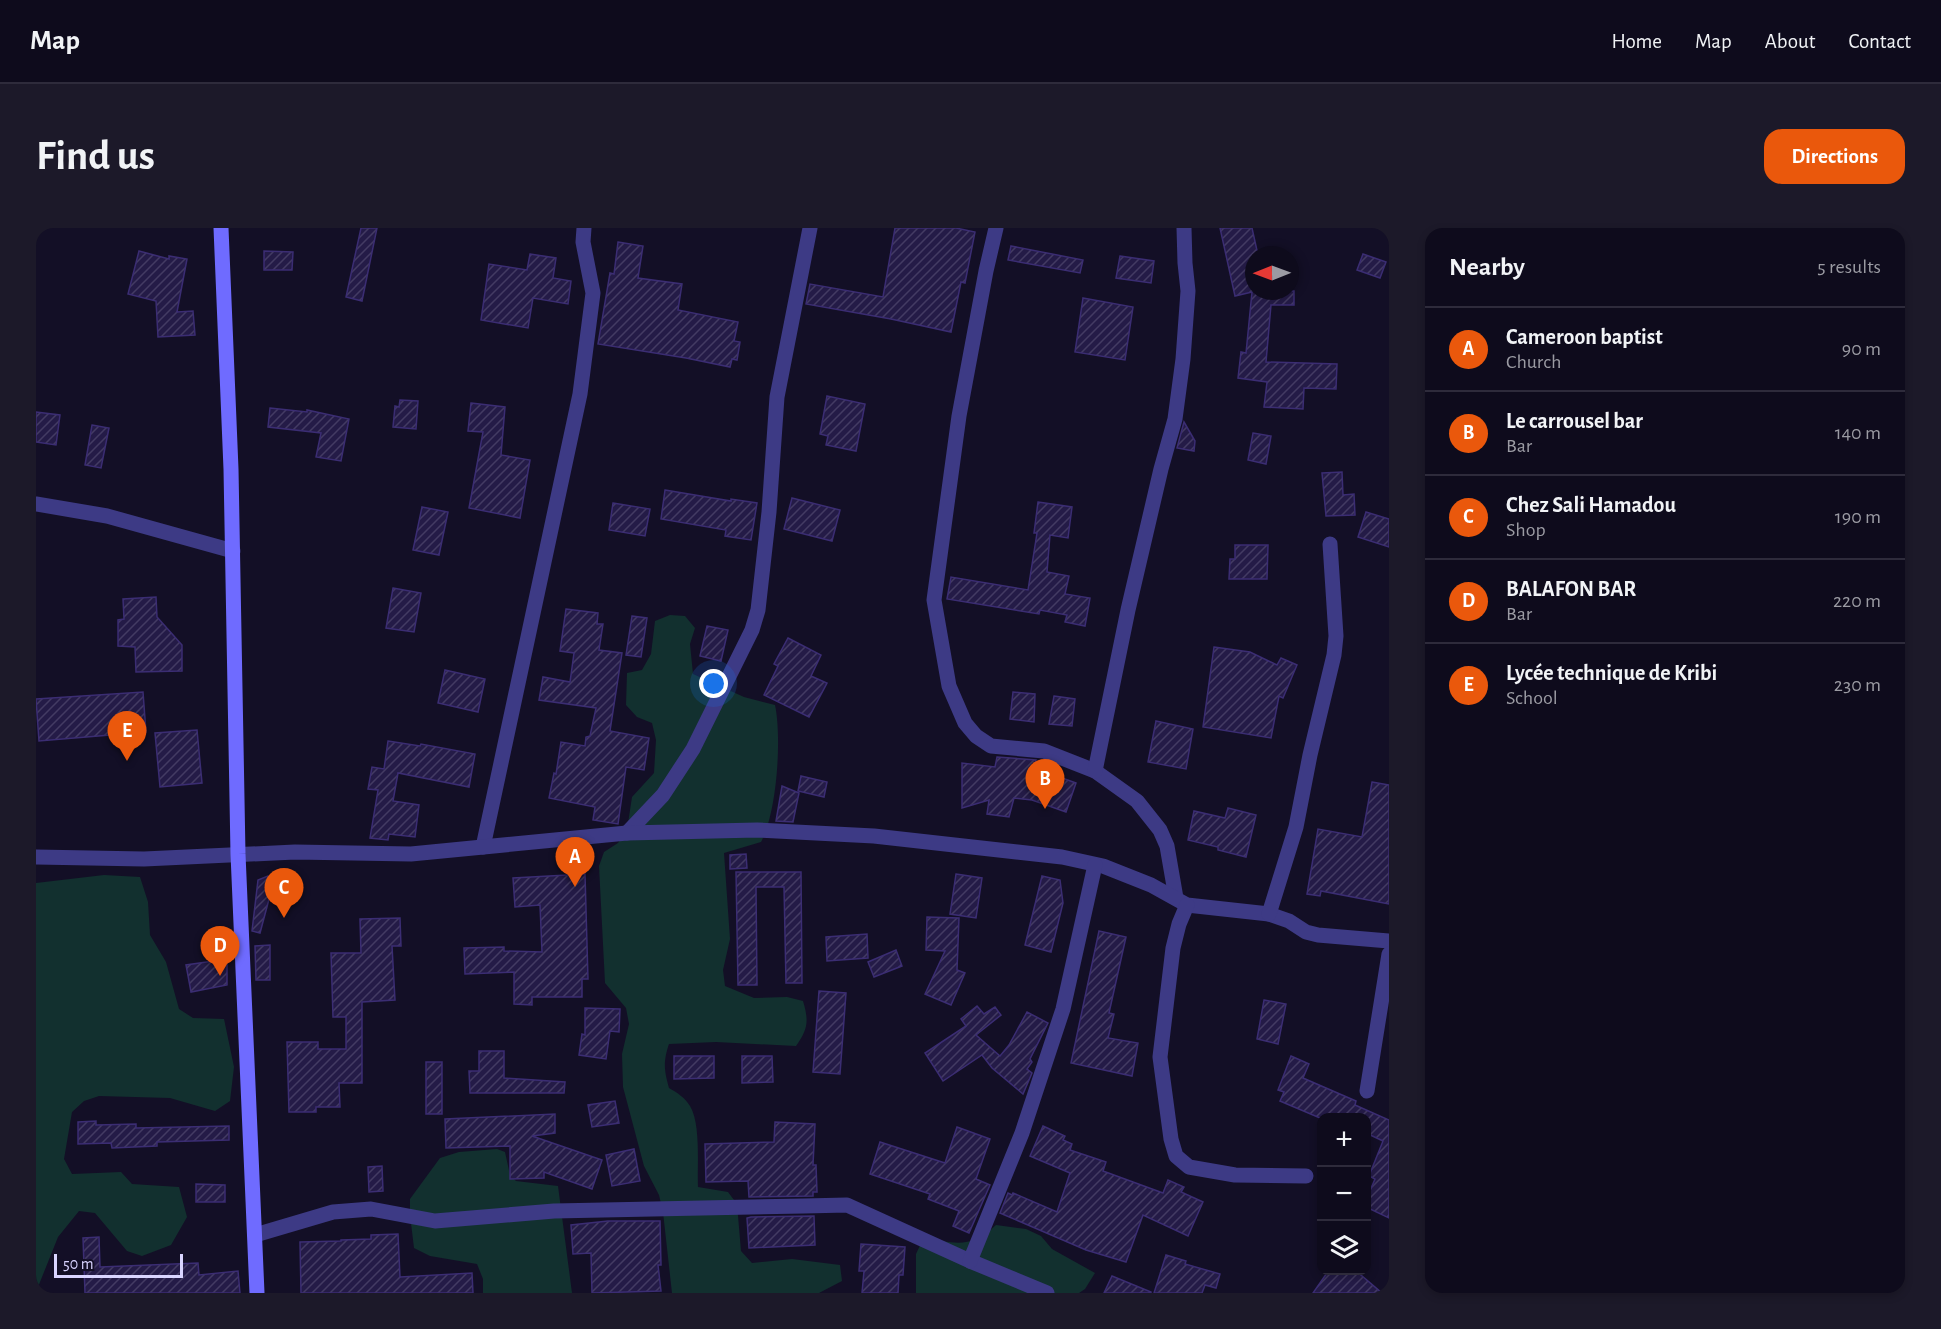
<!DOCTYPE html>
<meta charset="utf-8">
<style>
:root{--surface:#0e0b1c;--page:#1c1929;--text:#f1f3f6;--muted:#9b9ba3;--line:#2e2b3b;--accent:#ea580c}
body{margin:0;font-family:"Alegreya Sans",sans-serif;background:var(--page);color:var(--text)}
.controls{position:absolute;right:18px;bottom:18px;display:grid;overflow:hidden;border-radius:12px;box-shadow:0 3px 9px #0003}
.controls button{width:54px;height:54px;display:grid;place-items:center;padding:0;border:0;border-bottom:2px solid var(--line);background:var(--surface);color:var(--text);font:30px sans-serif}
.compass{position:absolute;left:1209px;top:18px;width:54px;height:54px;border-radius:50%;background:var(--surface);box-shadow:0 3px 9px #0003;rotate:269deg}
.scale{position:absolute;left:18px;bottom:15px;width:129px;box-sizing:border-box;padding-left:6px;border:3px solid #d9d4ff;border-top:0;font-size:16px;line-height:21px;white-space:nowrap;color:#d9d4ff;-webkit-text-stroke:4px #130f26;paint-order:stroke}
.you{position:absolute;left:678px;top:456px;width:21px;height:21px;margin:-15px;border:4px solid #fff;border-radius:50%;background:#1a73e8;box-shadow:0 0 0 9px #1a73e833}
.badge{display:grid;place-items:center;width:39px;height:39px;border-radius:50%;background:var(--accent);color:#fff;font-size:20px;font-weight:700}
.pin{position:absolute;translate:-50% -50px;filter:drop-shadow(0 2px 3px #0008)}
.pin::after{content:'';position:absolute;top:32px;width:21px;height:18px;background:inherit;clip-path:polygon(0 0,100% 0,50% 100%)}
.list{margin:0;padding:0;list-style:none}
h2{display:flex;justify-content:space-between;align-items:center;height:78px;margin:0;padding:0 24px;font-size:26px}
h2 small{font-size:20px;font-weight:400;color:var(--muted)}
.list li{display:grid;grid-template-columns:39px 1fr auto;gap:18px;align-items:center;box-sizing:border-box;height:84px;padding:0 24px;border-top:2px solid var(--line)}
.list b{display:block;font-size:22px;white-space:nowrap}
.list p{margin:0;font-size:20px;white-space:nowrap;color:var(--muted)}
.list em{font-size:20px;font-style:normal;color:var(--muted)}
.icon{flex:none;width:33px;height:33px;fill:none;stroke:currentColor;stroke-width:2;stroke-linecap:round;stroke-linejoin:round}
.map{position:relative;flex:none;width:1353px;height:1065px;overflow:hidden;border-radius:18px}
header{display:flex;align-items:center;gap:36px;box-sizing:border-box;height:84px;padding:0 30px;background:var(--surface);border-bottom:2px solid var(--line)}
header strong{font-size:28px}
nav{display:flex;gap:33px;margin-inline-start:auto;font-size:21px}
.intro{display:flex;align-items:center;justify-content:space-between;box-sizing:border-box;height:144px;padding:0 36px}
h1{margin:0;font-size:42px}
.button{padding:15px 27px;border-radius:18px;background:var(--accent);color:#fff;font-size:21px;font-weight:700}
main{display:flex;gap:36px;padding:0 36px}
aside{flex:1;background:var(--surface);border-radius:18px;box-shadow:0 3px 9px #0003}
.map>svg:first-child{display:block}
.grass{fill:#12302f}
.building{fill:url(#building-hatch);stroke:#3b2d73;stroke-width:1.5}
.lines{fill:none;stroke-linecap:round;stroke-linejoin:round}
.street{stroke:#3d3a85;stroke-width:15}
.secondary{stroke:#6f6bff;stroke-width:15}
</style>
<header>
<strong>Map</strong>
<nav><a>Home</a><a>Map</a><a>About</a><a>Contact</a></nav>
</header>
<div class="intro"><h1>Find us</h1><a class="button">Directions</a></div>
<main>
<div class="map">
<svg width="1353" height="1065" viewBox="0 0 1353 1065">
<defs>
<pattern id="building-hatch" width="6" height="6" patternUnits="userSpaceOnUse" patternTransform="scale(1.5)"><rect width="6" height="6" fill="#241b47"/><path d="M-1 1l2-2M0 6l6-6M5 7l2-2" fill="none" stroke="#433b63"/></pattern>
</defs>
<rect width="100%" height="100%" fill="#130f26"/>
<!-- grass -->
<g class="grass">
<path d="M634,387l15,1 10,12 -5,16 3,30 51,23 31,8c7,32 2,108 -14,137l-37,11 6,86 -7,31 2,16 29,12 33,-1 16,4c6,20 5,28 -7,45l-80,-4 -47,2c-6,18 -5,26 0,44 9,5 16,10 21,18 11,18 7,60 8,81l30,5 9,12 4,47 11,12 40,-4 48,6 2,16 -23,12h-147l-9,-81 -4,-17 -15,-29 -21,-79 -1,-33 7,-30 -3,-16 -21,-25 -6,-117 5,-14 14,-9 9,-13 5,-33 22,-24 2,-33 -4,-17 -15,-6 -11,-12 1,-32 15,-3 9,-16 4,-33z"/>
<path d="M68,647l36,2 8,25 2,33 16,27 13,47 14,9 31,1 10,48 -4,34 -15,10 -45,-13 -71,-2 -15,5 -12,11 -8,47 8,15 49,-2 11,12 47,3 8,30 -16,28 -29,11 -15,-5 -32,-38 -16,-2 -21,26 -22,55v-409z"/>
<path d="M461,921l8,3 5,23 6,6 42,5 14,107h-89v-14l-6,-15 -47,-8 -16,-8 -4,-33v-16l30,-41 19,-6z"/>
<path d="M960,997l30,4 15,7 11,13 43,24 -10,16 -6,4h-163v-39l7,-15c33,3 47,11 73,-14z"/>
</g>
<!-- building -->
<g class="building">
<path d="M325,0h16l-15,73 -16,-4z"/>
<path d="M859,0h61l19,4 -10,51 -4,-1 -10,50 -60,-13 -85,-15 4,-20 73,13z"/>
<path d="M1184,0h32l6,27h-4v36h40v14h-23l-5,57 71,2 -1,25 -32,-1 -1,21 -39,-2 3,-25 -29,-4 3,-26 5,1 6,-61 -17,4z"/>
<path d="M582,14l25,4 -5,32 44,6 -4,26 60,12 -4,19 6,1 -3,18 -5,-1 -2,8 -44,-9 -88,-14 12,-71 4,1z"/>
<path d="M975,18l72,14 -3,13 -72,-13z"/>
<path d="M103,23l30,8v-3l18,3 -10,53 16,-1 2,24 -37,2 -2,-36 -28,-7z"/>
<path d="M228,23l29,1 -1,18h-28z"/>
<path d="M494,26l26,4 -3,20 18,3 -3,23 -35,-6 -5,30 -47,-8 8,-56 38,6z"/>
<path d="M1327,26l23,8 -6,16 -23,-8z"/>
<path d="M1084,28l34,5 -3,22 -35,-5z"/>
<path d="M1047,70l50,9 -8,53 -50,-8z"/>
<path d="M791,168l38,8 -9,47 -30,-6 2,-9 -8,-2z"/>
<path d="M364,172l18,1 -2,28 -23,-2 2,-21 4,1z"/>
<path d="M435,175l34,4 -4,48 29,5 -10,58 -51,-10 14,-76 -15,-1z"/>
<path d="M234,180l37,4v-2l42,9 -8,42 -25,-4 5,-24 -53,-6z"/>
<path d="M0,184l24,3 -4,30 -20,-3z"/>
<path d="M1148,194l11,19 -1,10 -17,-3z"/>
<path d="M56,197l17,3 -8,40 -16,-3z"/>
<path d="M1217,205l18,3 -5,28 -18,-4z"/>
<path d="M1306,244l1,23 11,-1 1,21 -29,1 -4,-43z"/>
<path d="M629,262l66,11v-2l26,4 -6,37 -26,-4 1,-6 -65,-11z"/>
<path d="M756,270l48,12 -8,31 -48,-12z"/>
<path d="M1002,274l34,5 -4,31 -18,-3 -3,37 22,4 -4,18 25,4 -5,28 -20,-4 2,-7 -27,-5 -1,4 -92,-15 4,-22 77,13 9,-57h-3z"/>
<path d="M577,275l37,6 -5,27 -36,-6z"/>
<path d="M386,279l26,5 -9,43 -26,-5z"/>
<path d="M1330,284l23,7v28l-31,-10z"/>
<path d="M1199,317h33l-1,34h-38l1,-20h5z"/>
<path d="M357,360l28,5 -7,39 -28,-4z"/>
<path d="M120,369l1,20 25,28v26l-46,1 -1,-25 -17,-1v-26l6,-1 -1,-20z"/>
<path d="M530,381l32,4 -1,11h6l-4,26 23,3 -12,78 39,7 -5,32 -18,-3 -8,57 -25,-4 2,-13 -46,-9 5,-25 2,1 5,-32 24,4 1,-9 4,-1 6,-28 -57,-8 4,-23 27,5 4,-29 -14,-2z"/>
<path d="M596,388l15,2 -6,39 -15,-2z"/>
<path d="M671,398l21,4 -7,31 -21,-5z"/>
<path d="M752,410l33,17 -10,21 16,7 -18,34 -45,-22 14,-29 -4,-2z"/>
<path d="M1178,419l36,5 27,13 4,-7 16,7 -14,33 -4,-2 -8,42 -68,-11z"/>
<path d="M409,442l40,9 -7,33 -40,-9z"/>
<path d="M107,464l3,40 -107,9 -3,-42z"/>
<path d="M977,464l22,2 -1,28 -24,-3z"/>
<path d="M1018,468l21,3 -3,27 -23,-2z"/>
<path d="M1120,493l37,8 -7,40 -38,-7z"/>
<path d="M161,502l5,53 -42,4 -5,-54z"/>
<path d="M352,513l32,5 1,-2 54,10 -6,33 -71,-14 -5,28 26,4 -4,32 -26,-3 -1,6 -18,-2 8,-48 -10,-1 4,-22 12,2z"/>
<path d="M961,529l39,3 -2,8 42,15 -10,29 -34,-12 -18,-2 -5,19 -22,-3 2,-14 -27,8v-45l33,4z"/>
<path d="M765,548l26,6 -3,15 -26,-6z"/>
<path d="M1336,554l17,3v119l-68,-13 -1,5 -13,-2 11,-65 44,8z"/>
<path d="M746,558l17,7 -6,29 -17,-1z"/>
<path d="M1192,580l28,7 -10,42 -28,-7v-3l-30,-7 6,-29 31,7z"/>
<path d="M710,626l1,14 -17,1v-14z"/>
<path d="M700,644h65l1,111h-16l-2,-96h-28l1,98h-19z"/>
<path d="M549,646l3,105h-6v18h-50v8l-18,-1v-32l-49,2 -1,-26 40,-1v4l38,1 -2,-47 -25,2 -2,-29z"/>
<path d="M920,646l26,4 -6,40 -26,-4z"/>
<path d="M232,648l4,12 -12,45 -8,-2 6,-51z"/>
<path d="M1006,648l18,4 3,23 -12,49 -26,-7z"/>
<path d="M891,689l32,1 -2,52 8,3 -14,32 -26,-11 20,-43 -19,-1z"/>
<path d="M364,690l1,28h-9l3,54 -33,2v81h-23l1,24h-24v5h-27l-2,-70h31v7h28v-32h-13l-2,-64h30l-1,-34z"/>
<path d="M1063,703l27,6 -17,76 5,1 -6,24 30,5 -6,33 -61,-13z"/>
<path d="M831,706l1,24 -41,3 -1,-24z"/>
<path d="M234,717v35h-14l-1,-34z"/>
<path d="M860,722l6,16 -28,11 -6,-15z"/>
<path d="M191,731v26l-36,7 -5,-27z"/>
<path d="M783,763l27,2 -6,81 -27,-2z"/>
<path d="M1228,772l22,4 -8,40 -21,-5z"/>
<path d="M941,778l7,8 11,-7 6,8 -25,20 24,21 9,-11 18,-33 21,11 -18,36 2,3 -5,7 5,4 -9,21 -31,-26 -10,-13 -39,26 -18,-28 41,-27 -5,-7z"/>
<path d="M549,780l35,1 -1,23 -9,-1 -4,28 -27,-4 3,-21 3,1z"/>
<path d="M443,823h25v27l61,4 -1,11h-94l-1,-22h10z"/>
<path d="M638,828h40v22l-40,1z"/>
<path d="M706,828h30l1,26 -31,1z"/>
<path d="M1255,828l18,8 -6,14 53,23 -1,4 34,15v98l-23,-11v-7l9,-21 -6,-3 14,-35 -17,-8v-15h-46l-40,-17 4,-9 -6,-2z"/>
<rect x="390" y="834" width="16" height="52"/>
<path d="M579,873l4,22 -27,4 -4,-22z"/>
<path d="M519,886v19l-23,3 70,24 -10,29 -48,-17v6l-34,1v-33l-64,2 -1,-29z"/>
<path d="M60,893v4l40,-1v4l93,-2v14l-72,2v4l-45,2 -1,-5 -33,1v-22z"/>
<path d="M739,894l40,2 -2,41h3l1,27h-4v4l-64,1 -1,-16 -42,1 -1,-38 69,-2z"/>
<path d="M1007,898l22,10 -2,4 9,4 -2,6 36,12 -3,9 60,22 5,-13 16,7 -3,5 22,10 -15,34 -45,-21 -17,47 -40,-12 -86,-37 8,-20 4,2 1,-2 44,19 13,-39 -40,-17z"/>
<path d="M921,899l33,12 -14,40 14,6 -21,48 -16,-7 6,-15 -31,-12 2,-5 -60,-20 10,-32 65,21z"/>
<path d="M598,921l6,32 -28,5 -6,-31z"/>
<path d="M346,938l1,25 -14,1 -1,-25z"/>
<path d="M160,956l29,1v17h-29z"/>
<path d="M778,988l1,29 -66,3 -2,-30 4,-1z"/>
<path d="M572,993h52l1,44h-3l3,26 -69,2 -1,-40 -18,1 -2,-29z"/>
<path d="M362,1006l2,43 72,-4 1,20h-172l-1,-51 41,-1v-1l30,-1v-4z"/>
<path d="M63,1009l1,30 98,-4 1,12 39,-4 2,22h-155l-2,-55z"/>
<path d="M825,1016l44,3 -2,28h-4l-1,18h-36l2,-22h-5z"/>
<path d="M1130,1027l20,6 -1,3 35,10 -4,14 -11,-3 -3,8h-48z"/>
<path d="M1293,1042h26l27,23h-69z"/>
<path d="M1076,1048l39,16v1h-47z"/>
</g>
<g class="lines">
<!-- street -->
<g class="street">
<path d="M960,0l-10,43 -27,145 -25,184 15,86 16,37 11,13 15,10 53,5 51,20 42,30 23,29 7,16 9,52"/>
<path d="M0,276l71,12 126,35"/>
<path d="M1059,543l33,-161 33,-141 14,-50 8,-60 5,-68 -3,-28 -1,-35"/>
<path d="M591,605l36,-38 30,-46 59,-119 6,-20 11,-98 8,-115 33,-169"/>
<path d="M447,619l97,-453 13,-101 -10,-51 1,-14"/>
<path d="M0,629l108,2 151,-7 116,2 216,-21 130,-3 117,6 188,21 41,9 48,19 36,20 82,9 20,7 17,11 12,3 71,6"/>
<path d="M1151,677l-8,19 -6,24 -13,109 11,82 5,17 13,11 46,8 71,1"/>
<path d="M1233,686l27,-87 14,-72 24,-100 2,-19 -6,-92"/>
<path d="M1331,863l22,-137"/>
<path d="M219,1007l78,-23 38,-3 64,12 119,-10 250,-5 43,-1 123,56 77,32"/>
<path d="M934,1033l52,-128 41,-124 32,-144"/>
</g>
<!-- secondary -->
<path class="secondary" d="M185,0l10,241 7,385 19,439"/>
</g>
</svg>
<div class="controls">
<button>+</button>
<button>−</button>
<button><svg class="icon" aria-label="layers" viewBox="0 0 24 24"><path d="M12 4l9 5-9 5-9-5zM3 14l9 5 9-5"/></svg></button>
</div>
<svg class="compass" viewBox="-18 -18 36 36"><path d="M0-13l5 13h-10z" fill="#e53935"/><path d="M0 13l5-13h-10z" fill="#9b9ba3"/></svg>
<div class="scale">50 m</div>
<div class="you"></div>
<div class="pin badge" style="left:539px;top:659px">A</div>
<div class="pin badge" style="left:1009px;top:581px">B</div>
<div class="pin badge" style="left:248px;top:690px">C</div>
<div class="pin badge" style="left:184px;top:748px">D</div>
<div class="pin badge" style="left:91px;top:533px">E</div>
</div>
<aside>
<h2>Nearby<small>5 results</small></h2>
<ul class="list">
<li><span class="badge">A</span><div><b>Cameroon baptist</b><p>Church</p></div><em>90 m</em></li>
<li><span class="badge">B</span><div><b>Le carrousel bar</b><p>Bar</p></div><em>140 m</em></li>
<li><span class="badge">C</span><div><b>Chez Sali Hamadou</b><p>Shop</p></div><em>190 m</em></li>
<li><span class="badge">D</span><div><b>BALAFON BAR</b><p>Bar</p></div><em>220 m</em></li>
<li><span class="badge">E</span><div><b>Lycée technique de Kribi</b><p>School</p></div><em>230 m</em></li>
</ul>
</aside>
</main>
